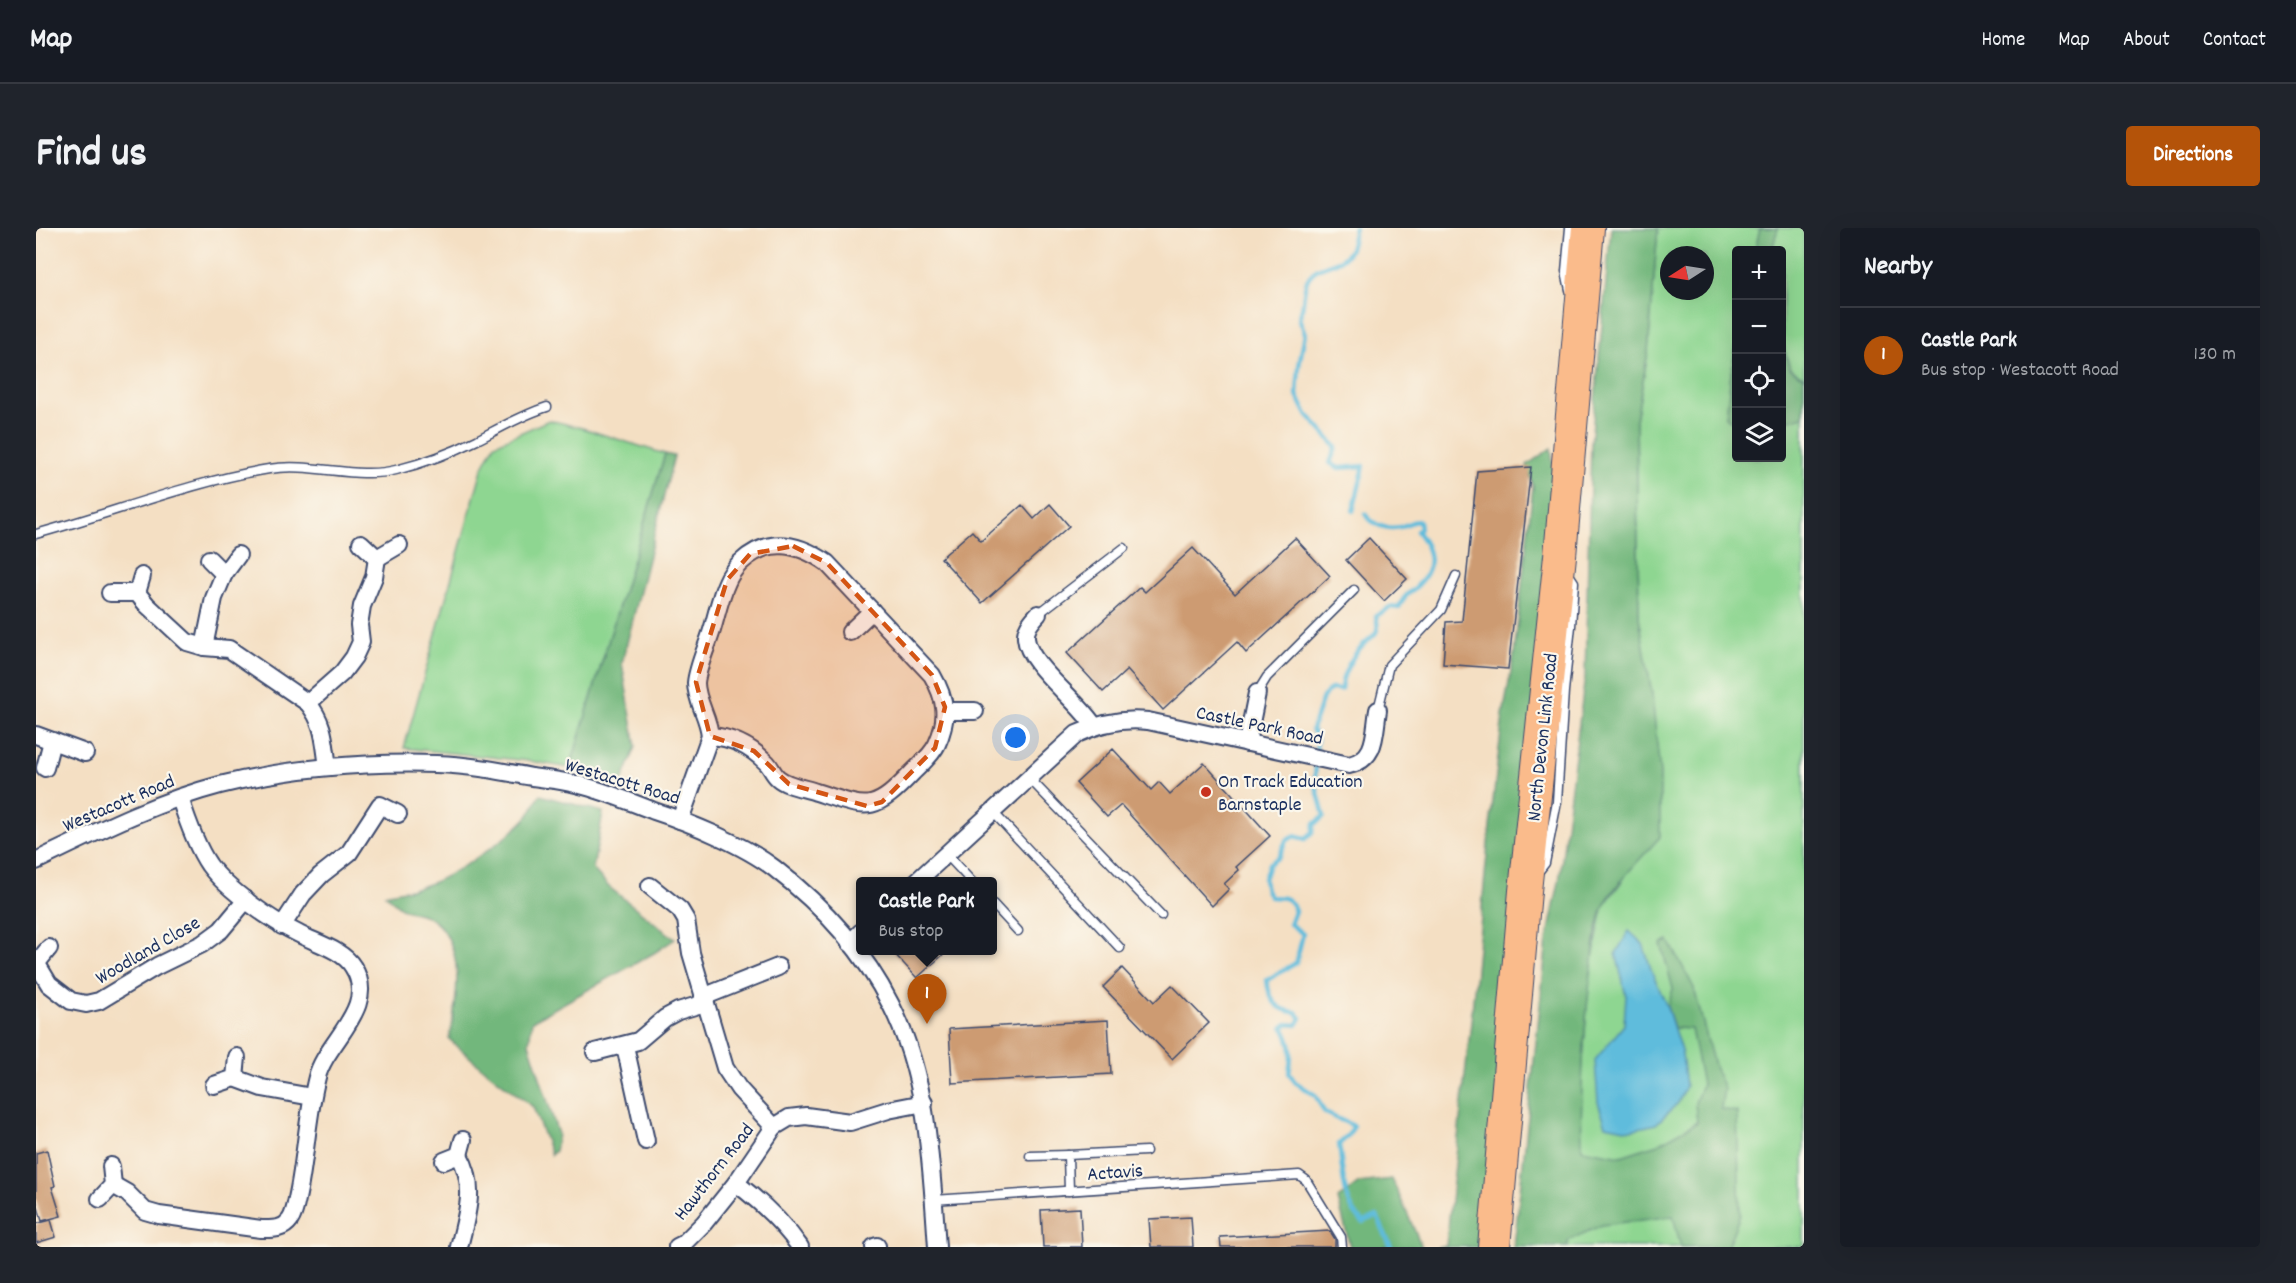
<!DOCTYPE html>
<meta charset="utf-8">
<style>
:root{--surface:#171b24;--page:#20242c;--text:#f1f3f6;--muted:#9ea1a6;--line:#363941;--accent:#b45309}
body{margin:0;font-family:Dekko,sans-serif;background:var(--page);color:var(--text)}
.controls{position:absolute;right:18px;top:18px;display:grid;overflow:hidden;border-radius:6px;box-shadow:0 6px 24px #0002}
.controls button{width:54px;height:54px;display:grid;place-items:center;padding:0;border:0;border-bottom:2px solid var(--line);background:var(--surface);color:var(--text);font:30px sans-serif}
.compass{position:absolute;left:1624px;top:18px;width:54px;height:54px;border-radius:50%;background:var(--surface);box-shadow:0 6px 24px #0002;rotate:258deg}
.you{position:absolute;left:980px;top:510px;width:21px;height:21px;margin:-15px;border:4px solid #fff;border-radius:50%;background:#1a73e8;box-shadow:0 0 0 9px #1a73e833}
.badge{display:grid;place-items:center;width:39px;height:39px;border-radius:50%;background:var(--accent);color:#fff;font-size:20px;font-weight:700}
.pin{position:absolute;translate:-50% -50px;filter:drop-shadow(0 2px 3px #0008)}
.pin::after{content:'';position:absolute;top:32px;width:21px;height:18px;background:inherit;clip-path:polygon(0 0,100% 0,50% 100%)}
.popup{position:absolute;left:820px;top:649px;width:141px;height:78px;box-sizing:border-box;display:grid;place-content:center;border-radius:6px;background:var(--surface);filter:drop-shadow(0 2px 4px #0005);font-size:20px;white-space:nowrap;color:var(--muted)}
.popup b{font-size:22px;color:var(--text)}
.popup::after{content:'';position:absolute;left:50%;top:100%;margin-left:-12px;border:12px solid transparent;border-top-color:var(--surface)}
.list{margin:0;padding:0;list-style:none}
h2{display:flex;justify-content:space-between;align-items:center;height:78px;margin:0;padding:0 24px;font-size:26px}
h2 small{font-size:20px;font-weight:400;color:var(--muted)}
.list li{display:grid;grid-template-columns:39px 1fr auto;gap:18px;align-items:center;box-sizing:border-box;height:96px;padding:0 24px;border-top:2px solid var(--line)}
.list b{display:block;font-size:22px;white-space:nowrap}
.list p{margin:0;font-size:20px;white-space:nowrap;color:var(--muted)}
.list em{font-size:20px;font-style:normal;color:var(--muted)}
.icon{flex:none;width:33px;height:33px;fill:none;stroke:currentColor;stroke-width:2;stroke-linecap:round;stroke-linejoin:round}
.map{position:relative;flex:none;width:1768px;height:1019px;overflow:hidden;border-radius:6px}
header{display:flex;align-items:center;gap:36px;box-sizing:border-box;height:84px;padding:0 30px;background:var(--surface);border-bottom:2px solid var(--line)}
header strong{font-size:28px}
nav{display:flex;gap:33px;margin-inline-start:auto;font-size:21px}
.intro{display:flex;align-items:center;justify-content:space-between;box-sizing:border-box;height:144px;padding:0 36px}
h1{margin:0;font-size:42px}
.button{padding:15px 27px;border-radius:6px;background:var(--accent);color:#fff;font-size:21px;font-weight:700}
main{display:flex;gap:36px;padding:0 36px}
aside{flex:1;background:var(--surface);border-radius:6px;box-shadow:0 6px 24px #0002}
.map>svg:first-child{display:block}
.green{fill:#8ed691;stroke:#548278;stroke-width:1.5;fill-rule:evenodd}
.forest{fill:#72b77b;stroke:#46736c;stroke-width:1.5}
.water{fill:#5ebcdc;stroke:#3c769d;stroke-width:1.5}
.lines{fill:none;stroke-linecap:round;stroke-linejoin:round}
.stream{stroke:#5ebcdc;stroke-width:4.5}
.building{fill:#cd9b72}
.lane-casing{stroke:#3c496d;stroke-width:11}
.street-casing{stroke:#3c496d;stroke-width:20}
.highway-casing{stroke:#3c496d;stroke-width:34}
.lane{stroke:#fff;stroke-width:8}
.street{stroke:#fff;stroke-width:16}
.highway{stroke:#fabb8b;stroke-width:32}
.marked{fill:#d45514;fill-opacity:0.2;stroke:#d45514;stroke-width:4.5;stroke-dasharray:12 8;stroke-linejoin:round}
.poi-dot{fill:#c8321e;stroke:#fbf7ec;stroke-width:2}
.labels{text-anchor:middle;stroke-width:4.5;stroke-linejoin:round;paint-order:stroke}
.street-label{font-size:20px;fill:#1b2f5e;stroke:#fbf7ec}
.poi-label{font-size:20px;fill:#1b2f5e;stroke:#fbf7ec;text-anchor:start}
</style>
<header>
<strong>Map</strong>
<nav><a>Home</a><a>Map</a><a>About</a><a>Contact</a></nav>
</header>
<div class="intro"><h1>Find us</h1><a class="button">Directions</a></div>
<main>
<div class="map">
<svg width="1768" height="1019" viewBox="0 0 1768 1019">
<rect width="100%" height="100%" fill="#fbf7ec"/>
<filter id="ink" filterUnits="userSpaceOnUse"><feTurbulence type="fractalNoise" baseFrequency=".0167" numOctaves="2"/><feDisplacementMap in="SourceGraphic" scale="12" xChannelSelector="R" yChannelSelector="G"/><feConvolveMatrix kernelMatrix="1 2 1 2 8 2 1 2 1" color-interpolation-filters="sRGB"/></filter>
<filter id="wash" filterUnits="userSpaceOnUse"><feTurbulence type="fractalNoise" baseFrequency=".008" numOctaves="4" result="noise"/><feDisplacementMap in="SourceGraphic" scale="24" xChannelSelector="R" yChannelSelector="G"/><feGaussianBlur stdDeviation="1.35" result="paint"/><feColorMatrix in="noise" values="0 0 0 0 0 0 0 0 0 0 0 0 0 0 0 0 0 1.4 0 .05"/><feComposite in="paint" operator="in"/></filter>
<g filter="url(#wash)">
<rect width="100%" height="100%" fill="#f4dfc3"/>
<!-- green -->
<g class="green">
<path d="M1622,0h146v1019h-237l15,-98 -2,-46 7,-100 7,-50 9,-46 22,-30 27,-182 -13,-78 -3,-197 12,-68zM1700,22h46v208h-46zM1633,27h36v36h-36z"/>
<path d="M513,192l33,8 83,26 -95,314 -41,-7 -125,-13 78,-279 13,-25z"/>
</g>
<!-- forest -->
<g class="forest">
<path d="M1575,0h47l-10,124 -12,68 3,197 13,78 8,78v64c-15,17 -49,51 -57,71 -7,17 -9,44 -12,63 -7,58 -11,119 -9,178l39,7 37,-12 39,-22 -2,-19 7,-19 -11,-55 -17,-1 -7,-21 6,-18 -12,-45 8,-3 25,47 21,81 9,19 -3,21 16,3 3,103 -13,32h-46l-8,-31 -71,9 -33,15 -2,7h-53l33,-307 12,-58 26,-206 6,-232z"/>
<path d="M1724,0h18l-6,22h-17z"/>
<path d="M1746,114l8,26 14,9v39l-22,6z"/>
<path d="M1700,117v80l-10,-8 5,-44z"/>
<path d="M1515,220l3,27 -68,772h-49l9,-2 25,-223 17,-178 15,-129 11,-60 19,-169 -6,-21z"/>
<path d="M629,226l9,2 -52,207 14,84 -15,37 -51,-16z"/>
<path d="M504,567l63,17 -10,57 16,18 66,52 -21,14 -122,68 -3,22 29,91 -3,17 -4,4 -18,-48 -53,-41 -31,-27c8,-37 19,-96 -19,-121 -8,-5 -19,-5 -27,-9 -6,-3 -12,-10 -18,-15 14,-4 28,-4 41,-9 27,-9 85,-48 103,-70 4,-6 7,-14 11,-20z"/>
<path d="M1356,951l30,68h-72l-12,-48 21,-16z"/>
</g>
<!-- water -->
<path class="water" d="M1593,703l14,13 9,28 15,35 15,47 4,32 -8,17 -22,21 -26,6 -24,-5 -8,-23 -3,-42 29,-35 2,-29 -10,-43z"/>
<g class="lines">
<!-- stream -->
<g class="stream">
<path d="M1317,283l11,-45 -25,2 -9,-5 6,-16 -30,-34 -9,-18 2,-29 6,-33 -6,-15c7,-14 2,-29 10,-41 10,-15 32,-10 40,-26 3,-6 4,-16 6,-23"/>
<path d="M1329,286c9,12 20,16 35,13 7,-2 11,-6 19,-6l1,8 -3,2c15,19 19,37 0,55 -8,8 -15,11 -18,22l-9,-1 -14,9c5,21 -4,18 -15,31 -10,11 -20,30 -20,43l-10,-1 -8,8 -11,32 5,10 -2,43 9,34 -10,9 -1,7 -8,7 -11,-3 -8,5 -7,16 -10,7 -5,15 2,12 4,6c14,0 20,0 25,14l-5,13 13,10 -7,29 -29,17c2,19 9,31 29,32l5,6 -4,7 -10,-1 -4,3c10,19 9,26 6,46l6,9 20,13 10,18 29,13 -7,11 -8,7c4,25 3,61 24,78l14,-6 14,31"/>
</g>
</g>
<g id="blocks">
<!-- building -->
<g class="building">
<path d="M1495,239l-23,202 -65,-5 3,-42 16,-1 15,-150z"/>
<path d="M1014,276l19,22 -87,77 -41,-45 31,-27 9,10 41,-36 12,14z"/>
<path d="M1259,310l35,38 -84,77 -9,-11 -74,68 -36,-40 -24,22 -36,-39 73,-66 5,5 48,-44 42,46z"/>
<path d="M1333,310l38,41 -23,22 -38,-41z"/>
<path d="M1077,521l38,41 8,-8 11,12 34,-31 66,73 -34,31 3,3 -15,14 5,5 -17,17 -91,-101 -14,12 -31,-34z"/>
<path d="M856,723h55l-30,27z"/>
<path d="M1086,740l32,34 18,-17 37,38 -37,36 -69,-72z"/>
<path d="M1072,792l3,54 -159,9 -3,-54z"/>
<path d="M11,922l8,36 -3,1 9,29 -19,5 -6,-21v-47z"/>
<path d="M1044,980l2,39h-39l-2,-37z"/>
<path d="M1155,989l2,30h-42l-2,-28z"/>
<path d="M15,992l5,17 -20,6v-19z"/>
<path d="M1294,1003l5,8v8h-114l-1,-10z"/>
</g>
</g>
</g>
<g filter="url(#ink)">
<use href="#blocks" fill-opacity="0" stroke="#3c496d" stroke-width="1.5"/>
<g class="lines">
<defs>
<g id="lane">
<path d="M1534,62l-4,-19 4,-43"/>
<path d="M0,306c77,-21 154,-52 233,-65 43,-7 87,11 127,1 28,-7 55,-17 81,-30 23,-12 45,-25 70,-33"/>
<path d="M1002,386l86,-66"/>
<path d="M1221,465l10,-16 87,-87"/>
<path d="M1342,482l11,-45 52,-55 15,-34"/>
<path d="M993,550l132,137"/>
<path d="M956,583l128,137"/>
<path d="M910,626l26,28"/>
<path d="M1502,644l7,-9 12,-61 7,-111 7,-65 3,-44 -6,-9"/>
<path d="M957,676l25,27"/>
<path d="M994,928l38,-1"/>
<path d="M1033,963l-1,-36 78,-4"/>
<path d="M898,972l365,-25 7,5 35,57 1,10"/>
</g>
<g id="street">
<path d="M325,315l16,15 22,-13"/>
<path d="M173,331l15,15 14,-19"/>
<path d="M74,365h27l5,-17"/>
<path d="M101,365l10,12 40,37 17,5 25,2 79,54c17,21 16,39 20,64"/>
<path d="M1002,386c-6,7 -13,14 -12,24 2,27 53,63 68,88"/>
<path d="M814,404l22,-21"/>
<path d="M168,419l10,-49 10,-24"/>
<path d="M272,475l34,-30 12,-16 7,-15 -2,-17 3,-19 12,-29 3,-19"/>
<path d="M909,483h30"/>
<path d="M0,507l49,18"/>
<path d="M1211,515l10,-50"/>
<path d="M9,540l7,-27"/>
<path d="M644,592l30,-84c-1,-18 -14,-35 -14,-53 1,-15 12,-39 16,-53 5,-16 8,-33 15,-48 3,-7 8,-14 13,-19 28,-27 58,-20 87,0l105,112c14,24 17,43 5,69 -5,11 -16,20 -24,28 -40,42 -44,37 -97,20 -11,-4 -29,-6 -38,-14 -5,-4 -7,-11 -11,-15 -16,-16 -34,-26 -57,-27"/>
<path d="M0,633c60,-29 119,-59 184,-76 70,-17 145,-23 216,-21 33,1 65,7 96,13 16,2 33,4 48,8 25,6 50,17 74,26 37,12 90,34 120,57 48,37 90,83 117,137 38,75 40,160 46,242"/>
<path d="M880,654l161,-148c23,-11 45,-16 71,-13l201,44c28,-6 25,-31 29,-55"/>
<path d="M614,658l30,24 6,10 5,33 34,115 14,21 35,38"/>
<path d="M246,698l21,-32 18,-19 28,-22 31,-48 18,9"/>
<path d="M814,715l11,-11"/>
<path d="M0,736l13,-16"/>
<path d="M1,736l12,20 22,17 15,3 13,-3 58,-35 45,-22 19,-14 25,-30"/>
<path d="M667,769l75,-30"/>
<path d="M589,818l21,95"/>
<path d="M559,824l43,-11 27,-23 13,-7 27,-8"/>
<path d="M199,850l27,10 50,9"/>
<path d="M178,857l21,-7 2,-21"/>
<path d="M423,927c18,31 8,59 0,92"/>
<path d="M408,933l15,-6 4,-15"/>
<path d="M700,955c25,19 46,38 64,64"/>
<path d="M77,957l14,8 18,18 14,4 102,14c11,0 22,1 29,-9 5,-7 6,-17 8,-26 8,-38 9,-78 19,-117 9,-36 62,-70 36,-110 -10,-17 -37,-24 -54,-33 -27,-13 -72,-44 -90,-69 -13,-19 -22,-45 -29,-67"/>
<path d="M64,971l13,-14 -2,-19"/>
<path d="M641,1019l6,-3 21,-21 32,-40 38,-56 15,-9 17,-2 44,6 38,-12 36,-7"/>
<path d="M838,1019l3,-1"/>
</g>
<path id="highway" d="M1458,1019l31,-356 35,-335 28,-328"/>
</defs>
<!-- lane casing -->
<use href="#lane" class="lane-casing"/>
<!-- street casing -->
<use href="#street" class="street-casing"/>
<!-- highway casing -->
<use href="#highway" class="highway-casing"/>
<!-- lane -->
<use href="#lane" class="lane"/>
<!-- street -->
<use href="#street" class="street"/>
<!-- highway -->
<use href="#highway" class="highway"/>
</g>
</g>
<!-- marked area -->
<path class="marked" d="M757,318l34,17 105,112 13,32 -10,41 -53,54 -15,4 -78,-22 -35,-33 -44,-15 -14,-54 31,-102 23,-26z"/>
<!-- markers -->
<circle class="poi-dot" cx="1170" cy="564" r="6"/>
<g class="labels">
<!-- street labels -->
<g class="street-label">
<text transform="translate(1224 496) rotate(12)" y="7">Castle Park Road</text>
<text transform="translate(1505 509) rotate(-84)" y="7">North Devon Link Road</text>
<text transform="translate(587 552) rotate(17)" y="7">Westacott Road</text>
<text transform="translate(82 574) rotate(-23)" y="7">Westacott Road</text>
<text transform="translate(111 721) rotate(-30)" y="7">Woodland Close</text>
<text transform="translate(677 943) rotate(-52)" y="7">Hawthorn Road</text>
<text transform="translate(1079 943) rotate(-4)" y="7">Actavis</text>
</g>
<!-- poi labels -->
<g class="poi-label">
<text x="1182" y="559">On Track Education<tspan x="1182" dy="23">Barnstaple</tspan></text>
</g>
</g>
</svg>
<div class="controls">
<button>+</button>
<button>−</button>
<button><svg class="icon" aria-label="locate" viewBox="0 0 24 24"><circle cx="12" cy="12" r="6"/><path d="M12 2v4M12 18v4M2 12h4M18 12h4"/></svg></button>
<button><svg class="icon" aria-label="layers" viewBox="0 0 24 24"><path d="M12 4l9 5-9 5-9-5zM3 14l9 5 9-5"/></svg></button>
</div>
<svg class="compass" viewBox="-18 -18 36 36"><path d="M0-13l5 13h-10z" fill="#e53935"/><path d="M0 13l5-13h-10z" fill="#9ea1a6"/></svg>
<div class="you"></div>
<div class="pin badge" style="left:891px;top:796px">1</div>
<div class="popup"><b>Castle Park</b>Bus stop</div>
</div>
<aside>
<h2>Nearby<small></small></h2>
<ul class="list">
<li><span class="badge">1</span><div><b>Castle Park</b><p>Bus stop · Westacott Road</p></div><em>130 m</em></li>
</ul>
</aside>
</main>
